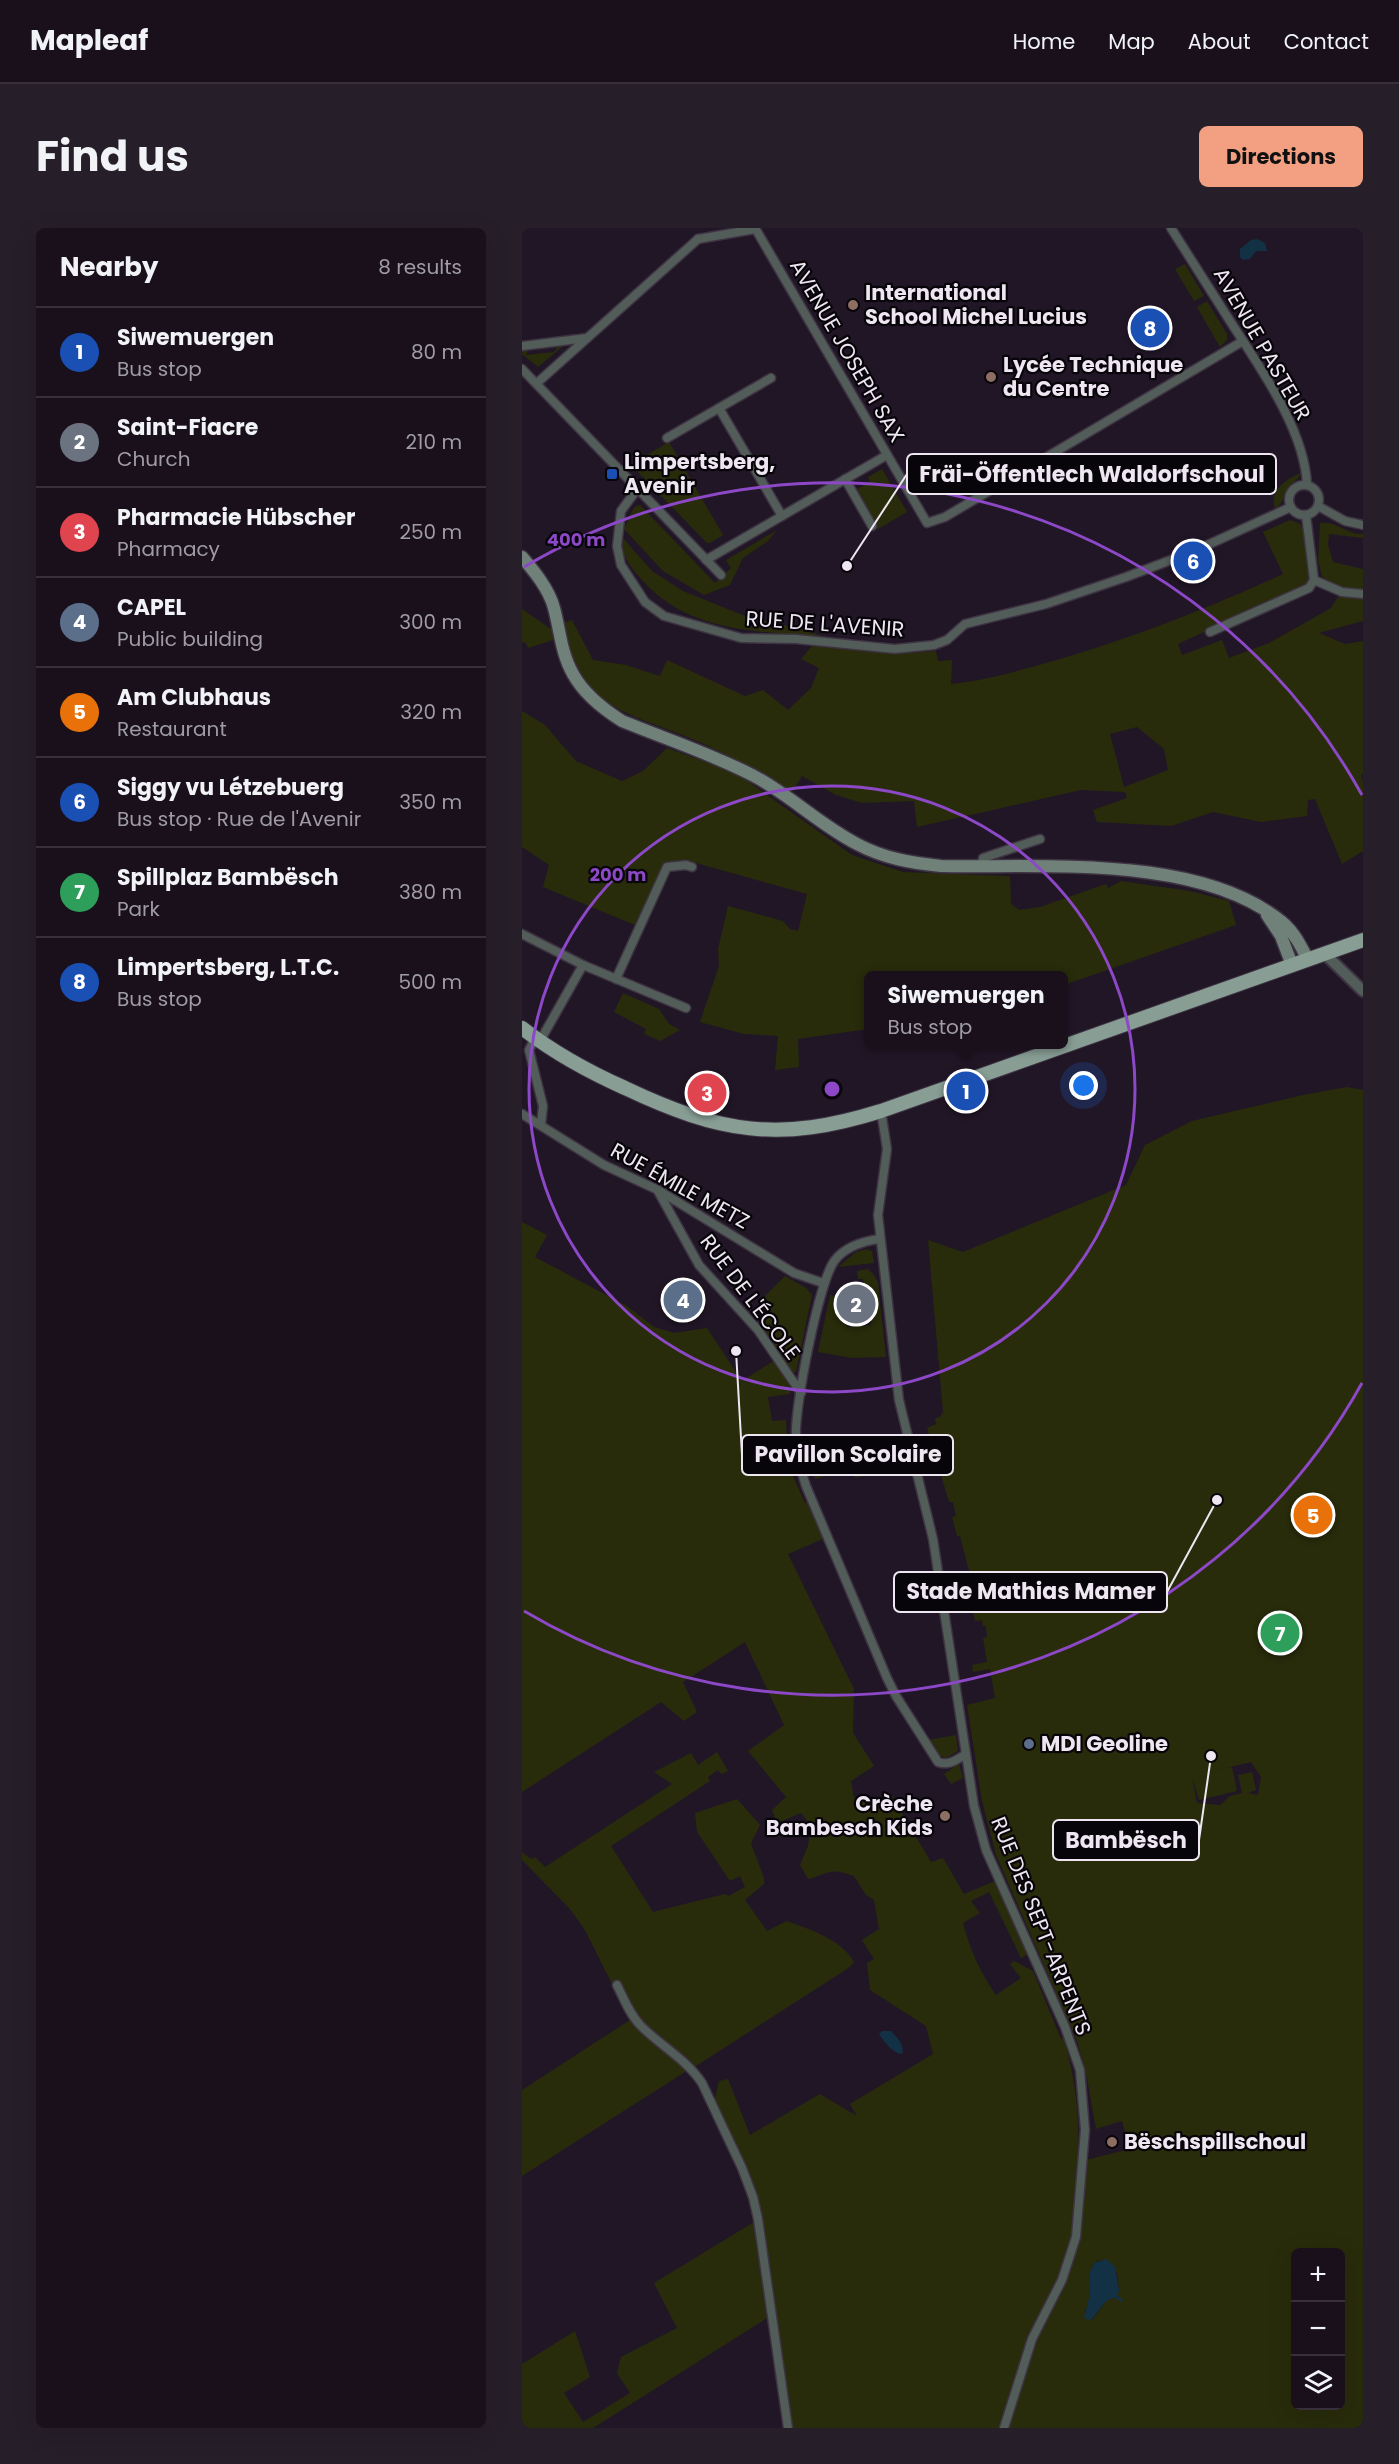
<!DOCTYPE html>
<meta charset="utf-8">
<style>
:root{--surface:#19101c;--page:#261e29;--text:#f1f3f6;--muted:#9f9da3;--line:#37303b;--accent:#f2a081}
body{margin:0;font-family:Poppins,sans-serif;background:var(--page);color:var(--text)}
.controls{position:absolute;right:18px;bottom:18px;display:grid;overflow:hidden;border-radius:9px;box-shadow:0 6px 24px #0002}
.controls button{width:54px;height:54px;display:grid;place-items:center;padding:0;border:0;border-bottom:2px solid var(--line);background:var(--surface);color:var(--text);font:30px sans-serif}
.you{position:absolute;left:562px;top:858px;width:21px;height:21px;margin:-15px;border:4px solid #fff;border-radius:50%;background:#1a73e8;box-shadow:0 0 0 9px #1a73e833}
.badge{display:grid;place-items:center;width:39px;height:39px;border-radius:50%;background:var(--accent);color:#fff;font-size:20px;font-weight:700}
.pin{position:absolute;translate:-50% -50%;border:3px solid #fff;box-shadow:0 2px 6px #0006}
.popup{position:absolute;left:342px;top:743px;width:204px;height:78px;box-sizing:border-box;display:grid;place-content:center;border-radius:9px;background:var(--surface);filter:drop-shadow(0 2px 4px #0005);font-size:20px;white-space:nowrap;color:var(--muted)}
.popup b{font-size:22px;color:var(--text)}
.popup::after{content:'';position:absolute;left:50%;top:100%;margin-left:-12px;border:12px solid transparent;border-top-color:var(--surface)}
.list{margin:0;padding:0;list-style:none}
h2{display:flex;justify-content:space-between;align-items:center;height:78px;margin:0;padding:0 24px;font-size:26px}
h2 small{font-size:20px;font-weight:400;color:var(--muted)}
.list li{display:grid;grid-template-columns:39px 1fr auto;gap:18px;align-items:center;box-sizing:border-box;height:90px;padding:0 24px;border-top:2px solid var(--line)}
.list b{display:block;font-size:22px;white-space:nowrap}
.list p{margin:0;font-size:20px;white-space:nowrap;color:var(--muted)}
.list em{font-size:20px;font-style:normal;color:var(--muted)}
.icon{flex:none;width:33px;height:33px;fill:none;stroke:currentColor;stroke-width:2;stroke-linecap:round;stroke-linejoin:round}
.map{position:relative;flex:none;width:841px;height:2200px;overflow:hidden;border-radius:9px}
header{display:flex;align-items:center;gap:36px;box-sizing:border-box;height:84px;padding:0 30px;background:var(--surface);border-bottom:2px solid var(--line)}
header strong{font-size:28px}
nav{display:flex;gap:33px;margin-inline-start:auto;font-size:21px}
.intro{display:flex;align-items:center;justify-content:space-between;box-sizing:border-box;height:144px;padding:0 36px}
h1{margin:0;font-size:42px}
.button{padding:15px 27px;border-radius:9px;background:var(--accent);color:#111;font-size:21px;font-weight:700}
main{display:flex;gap:36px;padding:0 36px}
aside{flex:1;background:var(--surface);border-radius:9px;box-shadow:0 6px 24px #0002}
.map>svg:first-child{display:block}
.green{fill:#282c0b;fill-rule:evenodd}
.water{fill:#133145}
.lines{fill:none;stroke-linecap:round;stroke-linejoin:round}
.stream{stroke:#133145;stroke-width:3}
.minor-casing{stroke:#3e3342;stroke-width:11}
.tertiary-casing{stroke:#3e3342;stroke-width:14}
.secondary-casing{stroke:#3e3342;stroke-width:15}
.primary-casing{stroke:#3e3342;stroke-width:16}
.minor{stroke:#525c58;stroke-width:8}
.tertiary{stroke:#525c58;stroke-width:10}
.secondary{stroke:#70817a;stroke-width:12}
.primary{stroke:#889e95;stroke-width:14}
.ring{fill:none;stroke:#8c48c6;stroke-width:3}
.education-dot{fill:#8d6e63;stroke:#08050a;stroke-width:2}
.transit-dot{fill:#1a4fb4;stroke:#08050a;stroke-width:2}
.service-dot{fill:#5c6f8a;stroke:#08050a;stroke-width:2}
.labels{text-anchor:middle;stroke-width:4.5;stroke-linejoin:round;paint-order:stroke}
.poi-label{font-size:21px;font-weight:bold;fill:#eee6f1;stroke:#08050a;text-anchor:start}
.street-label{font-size:21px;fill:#eee6f1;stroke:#08050a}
.centre{fill:#8c48c6;stroke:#08050a;stroke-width:3}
.ring-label{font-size:18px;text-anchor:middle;font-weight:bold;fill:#8c48c6;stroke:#08050a;stroke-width:4.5;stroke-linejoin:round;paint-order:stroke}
.leader{fill:none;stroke:#eee6f1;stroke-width:2}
.callout-dot{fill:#eee6f1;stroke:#08050a;stroke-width:2}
.callout{fill:#08050a;stroke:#eee6f1;stroke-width:2}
.callout-label{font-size:22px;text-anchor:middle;font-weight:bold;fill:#eee6f1}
</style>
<header>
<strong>Mapleaf</strong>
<nav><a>Home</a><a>Map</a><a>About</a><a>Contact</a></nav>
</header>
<div class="intro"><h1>Find us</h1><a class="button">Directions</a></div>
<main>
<aside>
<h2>Nearby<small>8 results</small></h2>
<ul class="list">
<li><span class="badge" style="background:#1a4fb4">1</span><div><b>Siwemuergen</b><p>Bus stop</p></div><em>80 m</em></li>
<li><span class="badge" style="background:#6b7280">2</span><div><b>Saint-Fiacre</b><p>Church</p></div><em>210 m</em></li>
<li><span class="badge" style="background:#e0444e">3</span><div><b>Pharmacie Hübscher</b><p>Pharmacy</p></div><em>250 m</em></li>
<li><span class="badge" style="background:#5c6f8a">4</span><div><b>CAPEL</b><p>Public building</p></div><em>300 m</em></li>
<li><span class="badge" style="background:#e8710a">5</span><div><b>Am Clubhaus</b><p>Restaurant</p></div><em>320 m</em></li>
<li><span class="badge" style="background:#1a4fb4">6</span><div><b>Siggy vu Létzebuerg</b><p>Bus stop · Rue de l'Avenir</p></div><em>350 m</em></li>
<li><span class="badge" style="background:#2e9e5b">7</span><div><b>Spillplaz Bambësch</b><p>Park</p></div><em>380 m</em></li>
<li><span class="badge" style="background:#1a4fb4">8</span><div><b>Limpertsberg, L.T.C.</b><p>Bus stop</p></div><em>500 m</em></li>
</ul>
</aside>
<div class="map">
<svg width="841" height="2200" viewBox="0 0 841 2200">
<rect width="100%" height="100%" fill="#211626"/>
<!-- green -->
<g class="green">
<path d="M663,36l19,32 -10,5 -19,-32z"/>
<path d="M685,73l20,33v6l-7,7 -23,-40z"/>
<path d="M37,117l4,1 -25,21 -16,-13v-5l7,-1 -3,7 28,-3z"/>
<path d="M147,214l54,93 -13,8h-3l-75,-77 1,-3z"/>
<path d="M360,241l25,43 -29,17 -22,-39 14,-9 -2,-4z"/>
<path d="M779,245c-3,7 -8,9 -13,15 -5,7 -4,15 -13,21 -6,-19 11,-30 26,-36z"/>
<path d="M118,277l75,78 16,-15 -5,-8 51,-30 -9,11 -25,17 -13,27 -26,10 -41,-24 -39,-42 10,-22z"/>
<path d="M768,292l9,3 4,5 6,50 -4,7 -127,59 4,11 40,-15 7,18 40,-15 62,-35 10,-16 -19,-16 -4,-15 2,-38c18,-2 27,12 43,11v4l-34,-4 -1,11 5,17 30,7v52l-44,12 26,11 18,-3v133l-2,1 2,8v68l-21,13 -27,-65 -7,1 -1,16 -46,6 -48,-10 -42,14 -74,-4 -4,-12 34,-12 -2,-6 -44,-2 -164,37 -3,-26 -52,2 -26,-8 -34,-19 -10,16c-30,-18 -61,-36 -93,-50 -73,-32 -116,-28 -136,-119l9,-3 21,40 33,5 34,11 7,-16 78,36 18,-6 25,20 23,-22 8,-20 -18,-9 11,-13 81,8 43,-3 2,10 14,-1 -1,24c33,-3 63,-12 95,-21 82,-23 160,-54 237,-89l-20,-42zM615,499l27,22 4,21 -44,17 -14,-53z"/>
<path d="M99,308l31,35 31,20 62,25 60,14 22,8c-67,-8 -136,-3 -185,-58 -12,-14 -21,-24 -21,-44z"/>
<path d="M0,381l30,21 1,10 -25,8 -2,-5 -4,-1z"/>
<path d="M0,483l23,14 31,36 46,20 21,-10 24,-23 69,25 116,82 51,17 107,4 1,28 8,6 21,-3 66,-23 2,4 13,-7 69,10 39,10 7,24 -172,60v-9h-196v53l-70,10 1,28 -24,3 3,-34 -34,-2 -44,-12 19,-56 -1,-17 10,-43 55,15 7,8 8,2 9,-37 -122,-34 -20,2 -30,63 -92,-38 6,-22 -27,-18z"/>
<path d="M101,765l36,16 10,15 11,6 -20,11 -16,-7 2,-5 -32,-17z"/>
<path d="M825,859l16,3v1338h-579l-17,-110 -174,110h-71v-64l53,-33 15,46 -26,16 19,29 47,-29 -13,-20 4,-16 56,-29 -23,-45 100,-61c-7,-32 -20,-61 -34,-91 -10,-21 -19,-42 -32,-61l-166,106v-86l108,-70 -45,-90 -15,-21 -48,-49v-8l9,7 4,-2 10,10 127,-83 -18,-12 37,-19 7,12 19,-13 11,19 -7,3 -3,-4 -10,7 2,4 -99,65 42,66 72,-18 3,2 17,-9 -5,-11 -10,5 -33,-49 -2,-19 42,-14 23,26 -9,18 13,35v6l-19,16 22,31 20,-10c24,9 54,18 67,41l-7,7 -151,97 18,37 5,-22 9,-2 22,56 70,-41 37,22 -7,-12 83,-50 -7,-28 -56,-36 -3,-27 7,-4 -12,-19 17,-11 -5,-29 -8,-5 -12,-19c-25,-9 -24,-3 -46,3l-8,-14 8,-19 3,-21 -10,-12 -24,10 -5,-13 14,-13 -38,-46 36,-26 -39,-83 -62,40 14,30 -13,9 -23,-19 -139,90v-570l25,13 -12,22 92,49 27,21 20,6 33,-5 35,53 33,-21 16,29 -1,5 -22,3 4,24 14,-1 1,27 5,27 13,29 4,-1 16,36 -37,16 66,135 -1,44 21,33 -23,15 3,17 8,-4 7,13 21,-14 41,69 12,-4 21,36 31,-13 32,74 -6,3 -32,-66 -18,9 9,12 -17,10c7,27 17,49 33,72l25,-17 -11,-14 4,-3 19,10 28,68 3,-1c12,46 16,76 14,124l52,-13 -8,-28 -26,8 -10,-56 -9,-32 -81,-186 -14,-54 -15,-96 28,-7 -5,-29 -17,3 -1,-7 15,-3 -4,-24 4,-1 -1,-11h-3l-1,-6 -7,1 -10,-44 5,-2 -10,-39h-3l-5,-19 4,-1 -3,-14h-4l-22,-74 9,-4 -1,-6 5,-1 3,-5 -15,-172 35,12 163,-67 19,-40 47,-24 111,-26zM729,1534l10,15 -3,18 -10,-2 8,-3 -4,-18 -14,3 4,18 -12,3 -10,9 -23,-2 -5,-27 7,24 38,-9 -5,-24 -18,4zM774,2024h44v154h-44zM577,2032l18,13 2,17 -2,7 -11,4 -14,19 -7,-8c2,-7 5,-13 5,-20 1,-12 -4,-25 9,-32z"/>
<path d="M344,1021l6,2 2,12 -36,4 18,-15z"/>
<path d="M346,1041l6,6 4,8 8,74 -34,1 -34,-6 12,-57 11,2 6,30 23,-2 2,-4 -5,-23 6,-1 -1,-10 -8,1 -1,-9h-5l-1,-8z"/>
<path d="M263,1048l21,12 6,7 -16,77 -6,1 -15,-28 -18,-21 14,-9 -10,-15z"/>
<path d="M283,1212h27l11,31 -28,8z"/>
<path d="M353,1228l4,16 -24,6 -4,-15z"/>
<path d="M434,1507l2,16 -12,7 -9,-4 -9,-14z"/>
<path d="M437,1536l4,14 -12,6 -7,-10z"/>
</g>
<!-- water -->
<g class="water">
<path d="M735,11l8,4 2,8h-11l-6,8 -7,1 -3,-3v-8l11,-9z"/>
<path d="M360,1803h9c6,7 14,13 11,23 -8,0 -18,-12 -23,-20z"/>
<path d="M585,2031l8,8 4,23 -2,7 -11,4 -15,19 -7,-2 6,-24v-22l4,-9z"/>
</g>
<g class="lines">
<!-- stream -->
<path class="stream" d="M595,2069l4,3"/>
<defs>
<g id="minor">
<path d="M233,0l172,295 18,-6 298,-176"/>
<path d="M649,0c20,31 39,62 59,93 29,45 75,109 77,164"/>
<path d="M176,11l57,-10"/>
<path d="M0,118l65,-8"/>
<path d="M0,141l199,206"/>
<path d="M15,155l161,-144"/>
<path d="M197,180l63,108"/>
<path d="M145,210l104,-60"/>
<path d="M323,251l27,47"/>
<circle cx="782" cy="272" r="15"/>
<path d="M116,260l-17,23 -4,35 4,19 24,37 19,14 77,22 55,1 99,10 39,-4 13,-5 18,-16 81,-20 80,-27 66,-25 99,-45"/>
<path d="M796,278l27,15 18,4"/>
<path d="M784,287l8,65 28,12 21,2"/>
<path d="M184,332l181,-105"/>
<path d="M688,404l99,-44 5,-8"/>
<path d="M459,639l2,-9 57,-19"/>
<path d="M0,706l61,31 103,43"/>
<path d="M94,751l51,-112 19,-2 6,2"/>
<path d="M13,810l-6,12 14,56 -2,19"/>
<path d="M18,813l43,-76"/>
<path d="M359,883l6,38 -9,66 21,185 34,139 41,267 12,44 79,177 15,43 5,60 -9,107 -14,43 -30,59 -28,89"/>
<path d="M0,886l82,51 54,25 136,83 29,10"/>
<path d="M136,963l41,74 59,65 43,63"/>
<path d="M358,1011c-16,2 -34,7 -45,21 -16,20 -41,149 -39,177 0,17 5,33 10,49l81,192 9,18 42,66c11,4 18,-2 28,-8"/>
<path d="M95,1757c7,14 13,30 24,41 20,20 45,33 61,57l40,85 11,29 5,22 30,209"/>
</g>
<path id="tertiary" d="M803,726l38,37"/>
<g id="secondary">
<path d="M0,329c12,14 27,32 32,51 6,22 7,45 19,66 11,20 30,35 49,47 44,18 90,33 132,55 36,19 66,49 103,68 26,14 54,19 84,22 102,2 258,-12 341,56 12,10 19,24 26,38"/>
<path d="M745,687l14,21 11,29"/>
</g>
<path id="primary" d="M0,800c31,24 67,44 103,60 95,45 154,55 256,23l482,-171"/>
</defs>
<!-- minor casing -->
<use href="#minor" class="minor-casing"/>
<!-- tertiary casing -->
<use href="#tertiary" class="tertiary-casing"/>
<!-- secondary casing -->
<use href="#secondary" class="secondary-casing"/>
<!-- primary casing -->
<use href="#primary" class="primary-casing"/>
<!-- minor -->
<use href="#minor" class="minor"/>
<!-- tertiary -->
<use href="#tertiary" class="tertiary"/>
<!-- secondary -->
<use href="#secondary" class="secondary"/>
<!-- primary -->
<use href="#primary" class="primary"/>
</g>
<!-- distance rings -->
<g class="ring">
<circle cx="310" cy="861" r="303"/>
<path d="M840 1155A606 606 0 0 1 2 1383M2 339A606 606 0 0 1 840 567"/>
</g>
<!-- markers -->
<g class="education-dot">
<circle cx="331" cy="77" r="6"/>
<circle cx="469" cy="149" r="6"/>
<circle cx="423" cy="1588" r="6"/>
<circle cx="590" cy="1914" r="6"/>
</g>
<rect class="transit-dot" x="84" y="240" width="12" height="12" rx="3"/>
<circle class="service-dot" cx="507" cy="1516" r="6"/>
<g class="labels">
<!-- poi labels -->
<g class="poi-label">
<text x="343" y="72">International<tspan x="343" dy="24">School Michel Lucius</tspan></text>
<text x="481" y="144">Lycée Technique<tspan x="481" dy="24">du Centre</tspan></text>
<text x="102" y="241">Limpertsberg,<tspan x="102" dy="24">Avenir</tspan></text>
<text x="519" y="1523">MDI Geoline</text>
<text x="411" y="1583" text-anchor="end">Crèche<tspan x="411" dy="24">Bambesch Kids</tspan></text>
<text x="602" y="1921">Bëschspillschoul</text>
</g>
<!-- street labels -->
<g class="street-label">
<text transform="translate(740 116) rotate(60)" y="7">AVENUE PASTEUR</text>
<text transform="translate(325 123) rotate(60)" y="7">AVENUE JOSEPH SAX</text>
<text transform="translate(303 396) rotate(4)" y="7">RUE DE L'AVENIR</text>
<text transform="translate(158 958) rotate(29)" y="7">RUE ÉMILE METZ</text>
<text transform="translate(228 1069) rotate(53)" y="7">RUE DE L'ÉCOLE</text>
<text transform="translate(519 1698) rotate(68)" y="7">RUE DES SEPT-ARPENTS</text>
</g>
</g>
<circle cx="310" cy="861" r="9" class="centre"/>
<g class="ring-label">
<text x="54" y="318">400 m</text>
<text x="96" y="653">200 m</text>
</g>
<!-- callouts -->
<path class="leader" d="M325 338L385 246M214 1123L220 1227M695 1272L645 1364M689 1528L677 1612"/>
<g class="callout-dot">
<circle cx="325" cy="338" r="6"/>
<circle cx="214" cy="1123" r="6"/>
<circle cx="695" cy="1272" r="6"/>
<circle cx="689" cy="1528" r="6"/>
</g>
<g class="callout">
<rect x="385" y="226" width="369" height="40" rx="6"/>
<rect x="220" y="1207" width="211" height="40" rx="6"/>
<rect x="372" y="1344" width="273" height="40" rx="6"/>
<rect x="531" y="1592" width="146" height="40" rx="6"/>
</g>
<g class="callout-label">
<text x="570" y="254">Fräi-Öffentlech Waldorfschoul</text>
<text x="326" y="1234">Pavillon Scolaire</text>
<text x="509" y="1371">Stade Mathias Mamer</text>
<text x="604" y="1620">Bambësch</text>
</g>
</svg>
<div class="controls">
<button>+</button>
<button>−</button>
<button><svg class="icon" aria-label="layers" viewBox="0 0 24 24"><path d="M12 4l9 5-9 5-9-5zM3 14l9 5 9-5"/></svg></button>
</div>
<div class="you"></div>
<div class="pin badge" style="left:444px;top:863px;background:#1a4fb4">1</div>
<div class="popup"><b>Siwemuergen</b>Bus stop</div>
<div class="pin badge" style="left:334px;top:1076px;background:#6b7280">2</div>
<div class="pin badge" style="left:185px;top:865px;background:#e0444e">3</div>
<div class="pin badge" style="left:161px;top:1072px;background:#5c6f8a">4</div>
<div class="pin badge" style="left:791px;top:1287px;background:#e8710a">5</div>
<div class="pin badge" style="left:671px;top:333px;background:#1a4fb4">6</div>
<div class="pin badge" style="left:758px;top:1405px;background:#2e9e5b">7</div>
<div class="pin badge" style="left:628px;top:100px;background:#1a4fb4">8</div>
</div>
</main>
